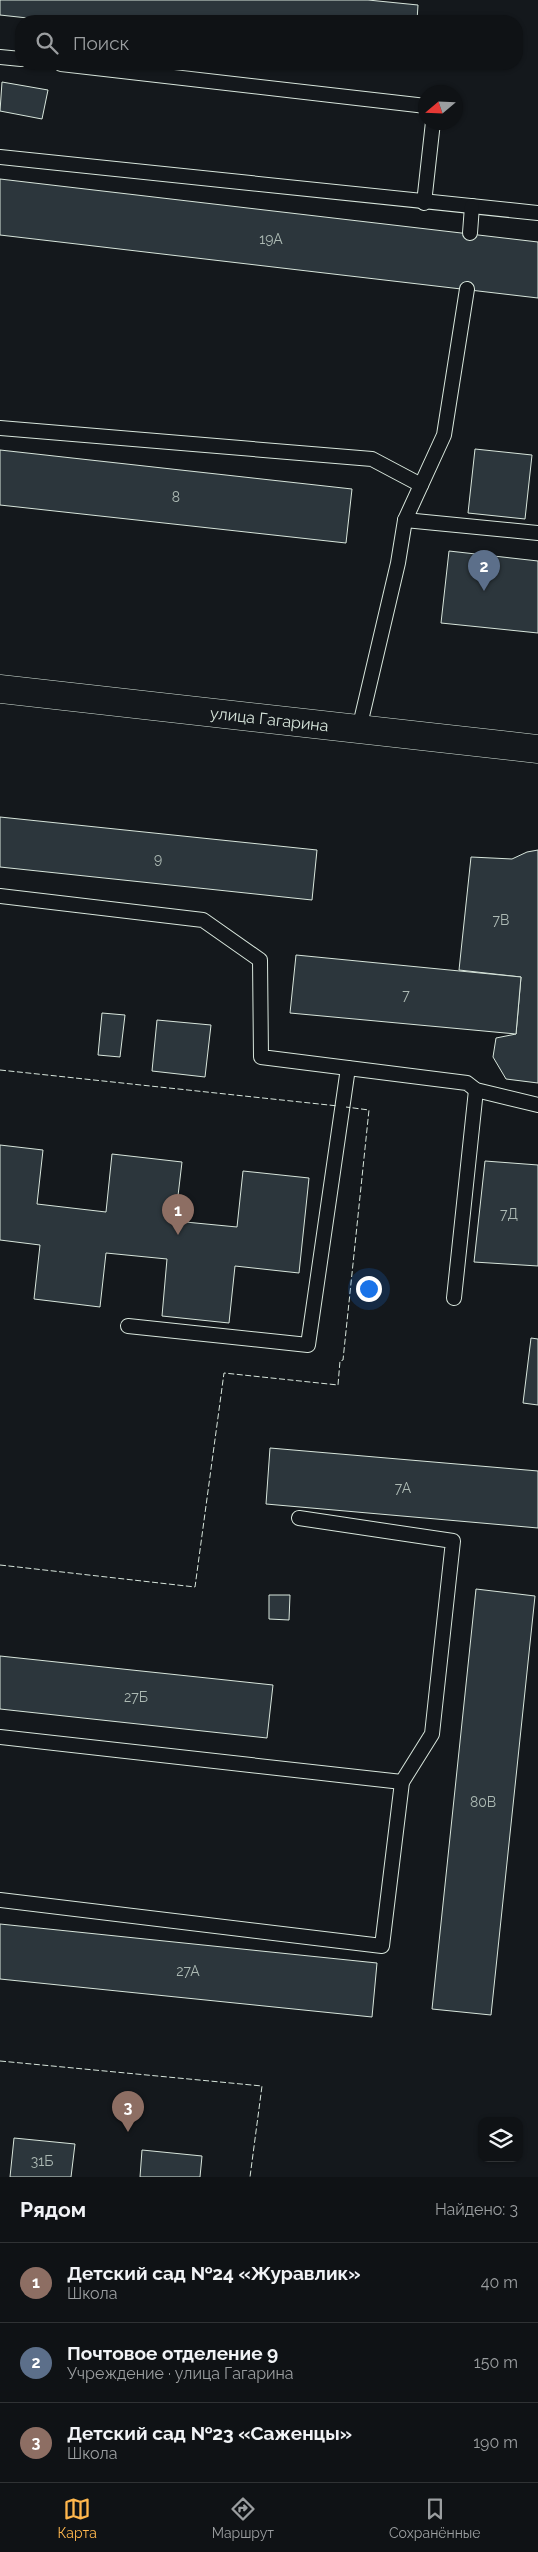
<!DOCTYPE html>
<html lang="ru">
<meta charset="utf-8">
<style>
:root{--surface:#0f1215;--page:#181b1e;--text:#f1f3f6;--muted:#9b9ea0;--line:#2f3234;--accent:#ffb74d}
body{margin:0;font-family:Raleway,sans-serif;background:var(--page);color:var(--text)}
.controls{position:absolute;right:15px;bottom:15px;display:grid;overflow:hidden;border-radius:10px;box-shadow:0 1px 4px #0004}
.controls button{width:45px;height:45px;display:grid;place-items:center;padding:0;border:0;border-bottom:1px solid var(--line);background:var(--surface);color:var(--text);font:25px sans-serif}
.compass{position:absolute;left:418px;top:85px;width:45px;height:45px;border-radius:50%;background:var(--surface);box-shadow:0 1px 4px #0004;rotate:251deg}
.you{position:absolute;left:368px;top:1288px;width:18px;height:18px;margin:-12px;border:4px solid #fff;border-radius:50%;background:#1a73e8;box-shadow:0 0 0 8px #1a73e833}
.badge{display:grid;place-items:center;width:32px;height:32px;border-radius:50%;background:var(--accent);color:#fff;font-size:16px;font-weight:700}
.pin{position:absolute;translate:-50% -41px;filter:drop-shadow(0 1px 2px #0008)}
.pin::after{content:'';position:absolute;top:26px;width:18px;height:15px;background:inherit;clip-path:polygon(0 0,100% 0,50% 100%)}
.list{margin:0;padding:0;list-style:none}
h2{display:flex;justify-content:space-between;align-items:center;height:65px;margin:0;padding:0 20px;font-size:21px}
h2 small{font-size:16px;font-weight:400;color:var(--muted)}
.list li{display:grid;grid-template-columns:32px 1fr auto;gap:15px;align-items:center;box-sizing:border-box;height:80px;padding:0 20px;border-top:1px solid var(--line)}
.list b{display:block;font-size:19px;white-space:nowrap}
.list p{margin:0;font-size:16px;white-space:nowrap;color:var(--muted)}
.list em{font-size:16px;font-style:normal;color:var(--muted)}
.icon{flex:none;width:28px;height:28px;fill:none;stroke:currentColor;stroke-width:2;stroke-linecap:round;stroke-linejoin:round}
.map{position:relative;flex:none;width:538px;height:2177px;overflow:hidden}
.search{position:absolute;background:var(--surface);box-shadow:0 1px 4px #0004;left:15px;right:15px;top:15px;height:55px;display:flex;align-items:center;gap:12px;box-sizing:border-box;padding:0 18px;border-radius:20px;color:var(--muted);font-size:19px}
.sheet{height:305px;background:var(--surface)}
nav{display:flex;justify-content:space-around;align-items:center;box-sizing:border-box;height:70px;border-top:1px solid var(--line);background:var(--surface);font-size:14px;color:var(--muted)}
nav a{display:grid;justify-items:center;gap:2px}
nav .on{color:var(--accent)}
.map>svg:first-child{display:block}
.building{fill:#2c363c;stroke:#d8e6dc}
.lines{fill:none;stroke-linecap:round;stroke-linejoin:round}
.service-casing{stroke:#d8e6dc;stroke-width:16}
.tertiary-casing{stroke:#d8e6dc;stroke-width:29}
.service{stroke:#14181c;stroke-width:14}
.tertiary{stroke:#14181c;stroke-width:28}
.fence{stroke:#d8e6dc;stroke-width:1;stroke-dasharray:6 2.5;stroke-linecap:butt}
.labels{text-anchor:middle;stroke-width:4;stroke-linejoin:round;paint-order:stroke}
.number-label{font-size:14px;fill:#adbab4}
.street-label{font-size:16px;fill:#d8e6dc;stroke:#14181c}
</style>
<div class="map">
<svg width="538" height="2177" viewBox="0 0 538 2177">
<rect width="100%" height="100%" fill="#14181c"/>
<!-- building -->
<g class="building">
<path d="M0,0h368l50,5 -1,16h-362l-55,-6z"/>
<path d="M2,82l46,8 -6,29 -42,-8z"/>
<path d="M0,179l538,63v56l-538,-63z"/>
<path d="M475,449l57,6 -7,64 -57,-6z"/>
<path d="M0,450l352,39 -6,54 -346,-38z"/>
<path d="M449,551l89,10v72l-97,-10z"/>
<path d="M0,817l317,33 -5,50 -312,-33z"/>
<path d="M538,850v233l-32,-4 -13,-22 3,-19 20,-4 5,-57 -62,-7 12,-113 41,2 15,-7z"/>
<path d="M296,955l225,22 -5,57 -226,-21z"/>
<path d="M102,1013l23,2 -5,42 -22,-2z"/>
<path d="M157,1020l54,5 -6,52 -53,-6z"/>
<path d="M0,1145l43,5 -6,54 69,8 6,-58 70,8 -7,59 62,6 6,-56 66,7 -10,95 -64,-7 -6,57 -67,-7 5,-57 -61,-6 -6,54 -66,-8 6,-54 -40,-5z"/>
<path d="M485,1161l53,4v101l-64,-4z"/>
<path d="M531,1338l7,1v66l-15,-2z"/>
<path d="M270,1448l268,23v57l-272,-24z"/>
<path d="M476,1589l59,7 -44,419 -59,-6z"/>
<path d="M269,1595h21l-1,25 -20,-1z"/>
<path d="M0,1656l273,29 -6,53 -267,-29z"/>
<path d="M0,1924l377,39 -5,54 -372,-38z"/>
<path d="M14,2138l61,6 -4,33h-61z"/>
<path d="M142,2150l60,6 -2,21h-60z"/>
</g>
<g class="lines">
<defs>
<g id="service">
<path d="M0,57l21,2"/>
<path d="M61,64l365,42"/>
<path d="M0,157l538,56"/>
<path d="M424,203l9,-81"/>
<path d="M470,233l2,-27"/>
<path d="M0,428l372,31 49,26"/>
<path d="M405,520l133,13"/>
<path d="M359,729l39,-166 7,-43 39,-85 23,-146"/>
<path d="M0,896l203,24 57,40 1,97 206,26 9,7 62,15"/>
<path d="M454,1298l22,-208"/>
<path d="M128,1326l180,19 40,-277"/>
<path d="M0,1737l402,45"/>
<path d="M0,1900l382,46 20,-164 30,-48 21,-193 -154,-23"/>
</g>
<g id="tertiary">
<path id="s1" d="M0,689l538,60"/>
</g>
</defs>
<!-- service casing -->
<use href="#service" class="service-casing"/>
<!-- tertiary casing -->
<use href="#tertiary" class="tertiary-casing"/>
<!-- service -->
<use href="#service" class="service"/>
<!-- tertiary -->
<use href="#tertiary" class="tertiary"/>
<!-- fence -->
<g class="fence">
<path d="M0,1070l338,36"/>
<path d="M0,1565l195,22 29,-214 114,12 2,-24 3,-1 26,-250 -23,-3"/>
<path d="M0,2061l262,25 -12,91"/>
</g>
</g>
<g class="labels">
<!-- number labels -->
<g class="number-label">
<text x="271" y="244">19А</text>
<text x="176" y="502">8</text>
<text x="158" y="864">9</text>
<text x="501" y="925">7В</text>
<text x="406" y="1000">7</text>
<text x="509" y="1219">7Д</text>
<text x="403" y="1493">7А</text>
<text x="136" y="1702">27Б</text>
<text x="483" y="1807">80В</text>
<text x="188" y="1976">27А</text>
<text x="42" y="2166">31Б</text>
</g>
<!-- street labels -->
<g class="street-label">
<text dy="6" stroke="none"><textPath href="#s1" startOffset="271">улица Гагарина</textPath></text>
</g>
</g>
</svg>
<div class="controls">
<button><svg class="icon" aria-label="layers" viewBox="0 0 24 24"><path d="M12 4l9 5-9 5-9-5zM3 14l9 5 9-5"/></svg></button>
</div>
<svg class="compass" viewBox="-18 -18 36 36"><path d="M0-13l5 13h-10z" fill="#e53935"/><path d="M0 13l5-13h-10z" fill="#9b9ea0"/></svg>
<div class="you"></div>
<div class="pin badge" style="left:178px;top:1235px;background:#8d6e63">1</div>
<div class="pin badge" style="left:484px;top:591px;background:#5c6f8a">2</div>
<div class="pin badge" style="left:128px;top:2132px;background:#8d6e63">3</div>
<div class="search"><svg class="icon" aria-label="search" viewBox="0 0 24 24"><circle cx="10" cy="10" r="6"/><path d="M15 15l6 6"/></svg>Поиск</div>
</div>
<section class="sheet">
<h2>Рядом<small>Найдено: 3</small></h2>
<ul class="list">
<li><span class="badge" style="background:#8d6e63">1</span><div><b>Детский сад №24 «Журавлик»</b><p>Школа</p></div><em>40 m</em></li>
<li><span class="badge" style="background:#5c6f8a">2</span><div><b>Почтовое отделение 9</b><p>Учреждение · улица Гагарина</p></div><em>150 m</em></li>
<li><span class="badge" style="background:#8d6e63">3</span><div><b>Детский сад №23 «Саженцы»</b><p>Школа</p></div><em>190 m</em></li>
</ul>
</section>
<nav>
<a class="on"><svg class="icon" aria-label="map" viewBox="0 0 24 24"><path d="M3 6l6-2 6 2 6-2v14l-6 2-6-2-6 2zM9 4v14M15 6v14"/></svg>Карта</a>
<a><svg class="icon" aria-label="directions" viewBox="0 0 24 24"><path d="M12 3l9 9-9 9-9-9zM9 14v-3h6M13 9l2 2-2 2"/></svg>Маршрут</a>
<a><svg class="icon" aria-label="saved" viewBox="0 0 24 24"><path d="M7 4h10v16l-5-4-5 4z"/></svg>Сохранённые</a>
</nav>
